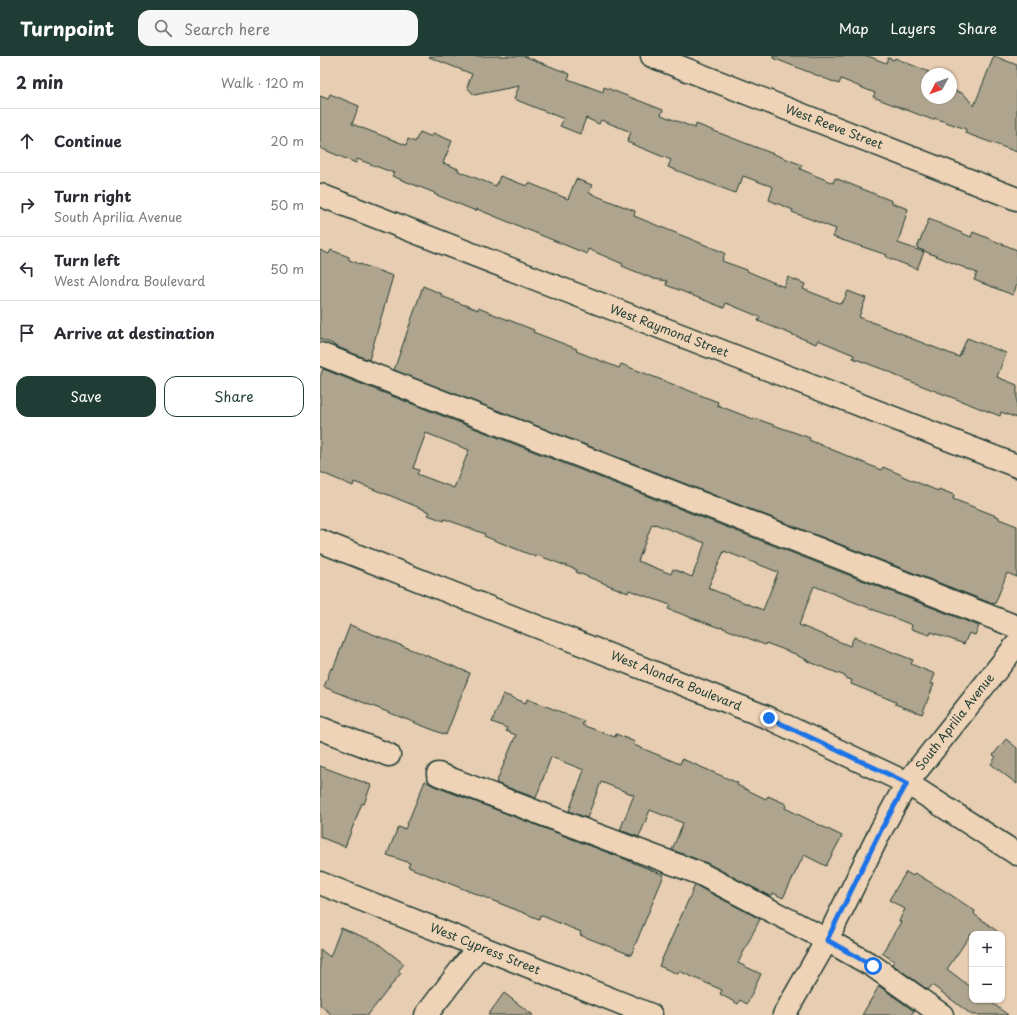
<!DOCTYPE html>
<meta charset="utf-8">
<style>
:root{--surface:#fff;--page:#f7f7f7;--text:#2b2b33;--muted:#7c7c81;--line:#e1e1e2;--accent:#1f3d34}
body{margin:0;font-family:"Playpen Sans",sans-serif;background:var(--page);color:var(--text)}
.controls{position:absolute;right:12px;bottom:12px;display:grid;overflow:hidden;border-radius:8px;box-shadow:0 1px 3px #0004}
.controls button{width:36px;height:36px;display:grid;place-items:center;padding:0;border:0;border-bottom:1px solid var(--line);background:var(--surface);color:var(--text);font:20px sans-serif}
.compass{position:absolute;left:601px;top:12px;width:36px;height:36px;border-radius:50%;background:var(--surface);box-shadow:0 1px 3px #0004;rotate:229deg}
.stop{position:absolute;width:12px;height:12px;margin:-9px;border:3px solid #1a73e8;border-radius:50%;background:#fff}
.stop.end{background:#1a73e8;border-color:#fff;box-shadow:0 1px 4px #0008}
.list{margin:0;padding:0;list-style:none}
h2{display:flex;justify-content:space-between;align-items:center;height:52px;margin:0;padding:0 16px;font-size:17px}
h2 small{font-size:13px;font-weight:400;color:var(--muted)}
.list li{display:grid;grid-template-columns:26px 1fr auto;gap:12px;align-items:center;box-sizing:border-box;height:64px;padding:0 16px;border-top:1px solid var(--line)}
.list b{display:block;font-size:15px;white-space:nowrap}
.list p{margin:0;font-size:13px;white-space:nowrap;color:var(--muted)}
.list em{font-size:13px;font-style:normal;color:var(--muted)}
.actions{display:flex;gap:8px;padding:12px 16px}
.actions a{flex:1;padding:9px 0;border:1px solid var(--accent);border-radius:12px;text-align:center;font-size:14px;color:var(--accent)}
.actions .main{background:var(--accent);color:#fff}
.icon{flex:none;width:22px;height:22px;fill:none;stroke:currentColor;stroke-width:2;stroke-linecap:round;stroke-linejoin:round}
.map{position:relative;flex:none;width:697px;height:959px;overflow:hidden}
header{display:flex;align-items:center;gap:24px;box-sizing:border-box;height:56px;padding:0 20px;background:var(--accent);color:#fff}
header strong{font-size:19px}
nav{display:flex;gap:22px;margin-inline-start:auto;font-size:14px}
.search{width:280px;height:36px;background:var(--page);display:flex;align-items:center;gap:10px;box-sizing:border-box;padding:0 14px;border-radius:12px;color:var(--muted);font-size:15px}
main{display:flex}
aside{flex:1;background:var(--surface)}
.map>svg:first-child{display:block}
.building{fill:#afa48e;stroke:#1f3d34;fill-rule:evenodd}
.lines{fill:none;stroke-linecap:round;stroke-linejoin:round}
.minor-casing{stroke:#1f3d34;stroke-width:25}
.major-casing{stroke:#1f3d34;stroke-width:25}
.minor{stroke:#efd3b6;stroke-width:22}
.major{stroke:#efd3b6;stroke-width:22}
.route{stroke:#1a73e8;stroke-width:5}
.labels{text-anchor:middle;stroke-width:3;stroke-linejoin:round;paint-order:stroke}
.street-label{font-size:12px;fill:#1f3d34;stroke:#efd3b6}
</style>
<header>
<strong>Turnpoint</strong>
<div class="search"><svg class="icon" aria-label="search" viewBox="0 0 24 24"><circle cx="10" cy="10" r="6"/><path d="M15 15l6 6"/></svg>Search here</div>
<nav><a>Map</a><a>Layers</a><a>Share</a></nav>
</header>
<main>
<aside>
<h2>2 min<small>Walk · 120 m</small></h2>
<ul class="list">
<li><svg class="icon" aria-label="ahead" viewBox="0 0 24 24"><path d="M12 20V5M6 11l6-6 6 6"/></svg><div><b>Continue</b></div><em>20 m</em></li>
<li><svg class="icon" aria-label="right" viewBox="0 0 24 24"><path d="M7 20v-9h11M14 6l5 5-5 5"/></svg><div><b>Turn right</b><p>South Aprilia Avenue</p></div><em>50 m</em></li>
<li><svg class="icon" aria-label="left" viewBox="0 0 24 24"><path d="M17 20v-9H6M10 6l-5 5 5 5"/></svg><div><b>Turn left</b><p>West Alondra Boulevard</p></div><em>50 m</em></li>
<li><svg class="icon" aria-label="arrive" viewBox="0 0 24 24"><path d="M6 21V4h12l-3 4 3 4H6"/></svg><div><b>Arrive at destination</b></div></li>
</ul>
<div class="actions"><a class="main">Save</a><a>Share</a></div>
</aside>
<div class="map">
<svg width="697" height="959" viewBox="0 0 697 959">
<rect width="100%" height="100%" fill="#e7cdb1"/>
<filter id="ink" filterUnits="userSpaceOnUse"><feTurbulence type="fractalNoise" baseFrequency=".025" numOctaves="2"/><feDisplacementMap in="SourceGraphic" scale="8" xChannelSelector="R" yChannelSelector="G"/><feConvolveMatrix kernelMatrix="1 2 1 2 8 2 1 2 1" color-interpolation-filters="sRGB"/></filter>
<g filter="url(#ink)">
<!-- building -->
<g class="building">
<path d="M110,0h94l46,18 -2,5 35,13 1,-5 59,23 -2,5 34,13 1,-4 106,41 -2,4 33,14 2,-5 57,23v2l16,6 -10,34 26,9 -7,17 -31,-12 1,-2 -54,-18 3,-8 -44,-17 1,-2 -24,-10 4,-13 -30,-11 -3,9h-2l-3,8 -67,-26 3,-7 -44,-18 4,-10 -30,-12 -2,4 -13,-6 -6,16 -20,-8 4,-7 -50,-20 5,-13 -45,9 -7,-8 5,-13 -43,-17z"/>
<path d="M453,0h95l18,7 2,-5 6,2 1,-2 34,14 -1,2h-1l-1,6 1,1v17h24v-9l13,5 10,12 20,-50 23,9v87l-52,-19 1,-4 -32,-11 -1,2 -60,-23 2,-4 -34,-14 -2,5 -66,-26z"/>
<path d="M10,38l29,12 -7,18 54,21 2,-6 7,3 5,-10 12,5 1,-4 19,8 -9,22 16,6 -1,2 38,15 4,-10 27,10 2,-3 39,16 8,-20 16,6 -3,8 46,18 -1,5 91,37 -3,8 25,9v1l37,16 4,-10 17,7 -2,5 38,15 1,-3 1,1 5,-11 18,7 -7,19 46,18v1l54,21 8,-19 39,15 -9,24 20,8v33l-16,-6 -1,4 -106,-41 1,-1 -42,-16 1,-3 -36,-15 -2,4 -58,-23 2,-4 -34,-14 -2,5 -58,-23 1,-4 -13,-2 -32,-13 1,-2 -35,-15 -1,5 -110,-45 -1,2 -42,-17 1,-1 -43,-17 2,-3 -37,-14 -1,4 -36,-15v-52l8,3z"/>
<path d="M609,163l42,18 2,-5 44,18v34l-4,11 -39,-15 3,-7 -60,-25z"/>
<path d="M0,194l9,4 2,-4 18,7v3l44,16 -24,84 -36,-15v-1l-13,-5z"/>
<path d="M103,230l19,8 -1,2 37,14v-2l56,22 -1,2 44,17 -1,2 43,17 2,-4 97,38 -1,3 36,14 1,-1 56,20 -1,2 72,30 2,-3 19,8v1l36,15 1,-2 15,6 -1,4 46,18v2l18,7v51l-10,-4 -12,31 -6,-2h-1l-594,-232z"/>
<path d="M3,313l656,257 -4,9 -6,-2 -5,11 -33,-12 -1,3 -19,-6 1,-4 -98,-39 -15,39 51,21 4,-9 59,23 -2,4 24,10 -4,10h3l-12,30 -27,-10 1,-2 -45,-18 1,-4 -7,-2v-2l-38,-15v-1l-9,-4v-1l-32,-12 -1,2 -44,-18 -1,1 -33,-12 -19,-7 2,-4 -41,-15 -1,3 -52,-21 1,-2 -40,-15 -1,2 -52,-21 1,-2 -40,-15 -1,2 -16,-6 2,-3 -44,-18 -32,-12 -1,4 -33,-14v-95zM106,377l43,17 -15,38 -37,-14 2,-4 -6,-2zM332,468l3,1v-1l50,19 -13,34 -19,-8 -2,5 -33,-13zM404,495l54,21 -15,38 -55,-22z"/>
<path d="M30,569l120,48 -24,62 -122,-48 7,-19 2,1z"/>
<path d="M183,638l23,9 1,-4 16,6 41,16 -2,4 33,12 1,-3 19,8 -1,3 46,19 2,-5 26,11 30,13 -1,2 29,14 2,-3 18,8 -1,4 57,28 -16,30 -22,-11 -21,43 -10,-5 -2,4 -64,-34 -35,-13 11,-27 -33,-13 -11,27 -19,-7 14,-35 -33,-13 -14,36 -18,-7 15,-41 -33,-13 -15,41 -40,-15 20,-48 -10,-4 1,-3 -15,-6z"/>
<path d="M686,683l11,9v36l-26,-20 5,-7 -3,-2z"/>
<path d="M0,710l51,19 -7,19 -2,-1 -17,44 -25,-10z"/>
<path d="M105,725l9,5 196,75h-1l35,14 -33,80 -51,-20 1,-3 -41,-17 -1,4 -131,-52 2,-4 -23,-8 11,-28 7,2z"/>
<path d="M586,816l7,4 2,-3 33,20 27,18 -1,3 27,20h-30l-24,35 25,19v12h16l20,15h-36l-40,-30 -4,5 -36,-26 2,-3 -12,-8 19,-31 -2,-1 6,-12 -16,-9z"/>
<path d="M375,829l65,34 -22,44 23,11 -14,30 -7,-4 -2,4 -18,-10 2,-4 -43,-19 -1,3 -19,-8z"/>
<path d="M21,872l35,14 28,22 -6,7 3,2 -33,42h-36l-12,-10v-56l10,8z"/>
<path d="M559,930l35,25 -3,4h-49z"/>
<path d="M184,937l29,22h-45z"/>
</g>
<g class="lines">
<defs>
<g id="minor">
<path d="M332,0l365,143"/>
<path d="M0,139l697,271"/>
<path d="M0,298l697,273"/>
<path d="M0,672l69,27"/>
<path d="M118,718l143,55 120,45 126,66 46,26 69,49"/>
<path d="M0,827l331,132"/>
<path d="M106,959l53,-69"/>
<path d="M464,959l43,-75 54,-110 26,-47 110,-139"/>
</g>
<path id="major" d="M0,485l449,177 138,65 110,71"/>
</defs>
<!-- minor casing -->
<use href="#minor" class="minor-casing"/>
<!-- major casing -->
<use href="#major" class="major-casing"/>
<!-- minor -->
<use href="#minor" class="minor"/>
<!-- major -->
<use href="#major" class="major"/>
</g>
</g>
<g class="lines" filter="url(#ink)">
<!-- route -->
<path class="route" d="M449,662l138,65 -26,47 -54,110 46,26"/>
</g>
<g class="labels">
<!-- street labels -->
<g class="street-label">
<text transform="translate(514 71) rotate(21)" y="4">West Reeve Street</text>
<text transform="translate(349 275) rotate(21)" y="4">West Raymond Street</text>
<text transform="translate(356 625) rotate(22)" y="4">West Alondra Boulevard</text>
<text transform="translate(635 666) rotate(-52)" y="4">South Aprilia Avenue</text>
<text transform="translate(165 893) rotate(22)" y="4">West Cypress Street</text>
</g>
</g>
</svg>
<div class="controls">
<button>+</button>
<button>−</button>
</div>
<svg class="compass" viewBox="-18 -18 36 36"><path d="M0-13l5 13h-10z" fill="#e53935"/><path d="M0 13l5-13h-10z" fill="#7c7c81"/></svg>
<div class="stop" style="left:553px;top:910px"></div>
<div class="stop end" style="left:449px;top:662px"></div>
</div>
</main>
